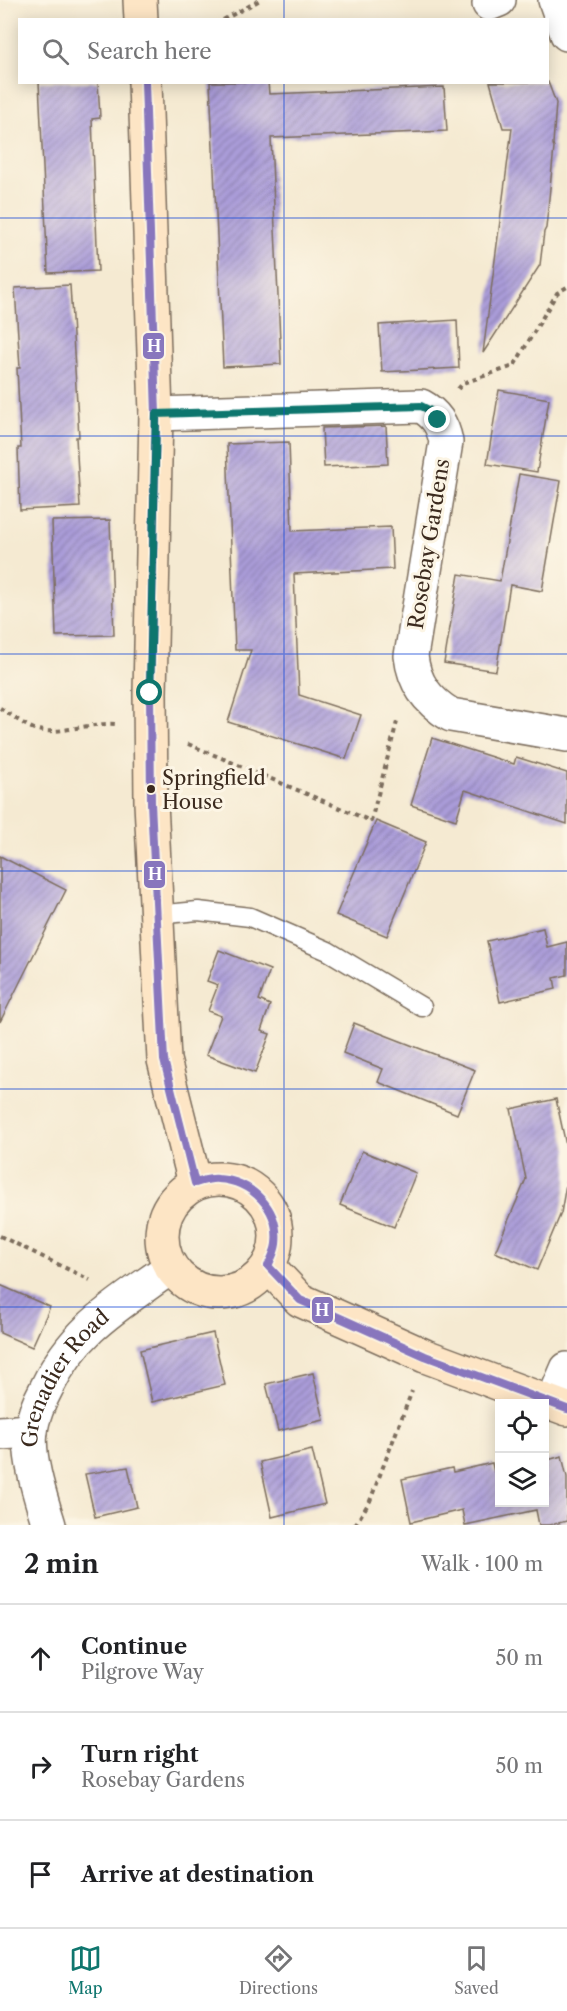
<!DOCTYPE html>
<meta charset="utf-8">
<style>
:root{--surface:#fff;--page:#f2f2f2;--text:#202124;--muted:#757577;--line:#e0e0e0;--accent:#0f766e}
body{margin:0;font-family:"Libre Caslon Text",serif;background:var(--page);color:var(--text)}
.controls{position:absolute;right:18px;bottom:18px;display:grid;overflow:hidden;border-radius:0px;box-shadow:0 3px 15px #0003}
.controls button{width:54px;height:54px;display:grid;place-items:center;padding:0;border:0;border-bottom:2px solid var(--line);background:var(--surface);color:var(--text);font:30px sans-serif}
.stop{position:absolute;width:18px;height:18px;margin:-14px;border:4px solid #0f766e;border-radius:50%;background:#fff}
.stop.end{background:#0f766e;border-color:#fff;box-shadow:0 2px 6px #0008}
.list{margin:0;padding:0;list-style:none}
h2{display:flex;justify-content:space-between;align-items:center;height:78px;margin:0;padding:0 24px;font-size:26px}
h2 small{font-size:20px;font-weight:400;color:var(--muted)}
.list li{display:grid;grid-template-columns:39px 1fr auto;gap:18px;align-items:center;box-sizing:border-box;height:108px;padding:0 24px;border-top:2px solid var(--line)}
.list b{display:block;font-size:22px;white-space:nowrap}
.list p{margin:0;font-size:20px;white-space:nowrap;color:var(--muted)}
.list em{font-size:20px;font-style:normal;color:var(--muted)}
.icon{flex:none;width:33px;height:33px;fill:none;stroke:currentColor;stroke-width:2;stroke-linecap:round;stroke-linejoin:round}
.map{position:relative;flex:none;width:567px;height:1525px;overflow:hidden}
.search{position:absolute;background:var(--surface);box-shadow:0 3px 15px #0003;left:18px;right:18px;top:18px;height:66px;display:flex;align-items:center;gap:15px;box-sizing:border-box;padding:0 21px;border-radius:0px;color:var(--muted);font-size:22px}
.sheet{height:402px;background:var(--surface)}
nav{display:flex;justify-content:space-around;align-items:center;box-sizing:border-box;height:84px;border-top:2px solid var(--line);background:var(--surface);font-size:16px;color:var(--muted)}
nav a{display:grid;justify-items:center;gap:3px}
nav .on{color:var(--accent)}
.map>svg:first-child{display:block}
.building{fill:url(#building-hatch)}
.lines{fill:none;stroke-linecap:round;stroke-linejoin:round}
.lane-casing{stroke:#7c6d5d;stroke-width:21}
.street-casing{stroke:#7c6d5d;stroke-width:36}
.secondary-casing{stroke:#7c6d5d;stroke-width:36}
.path{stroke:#7c6d5d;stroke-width:4;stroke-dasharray:4.5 4.5;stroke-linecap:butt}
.lane{stroke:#fff;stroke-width:18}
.street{stroke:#fff;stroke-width:33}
.secondary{stroke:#fde5c5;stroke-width:33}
.bus-1-casing{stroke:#fcf5e5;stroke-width:12}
.bus-1{stroke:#8876bd;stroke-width:8}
.route{stroke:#0f766e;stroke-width:8}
.grid{fill:none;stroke:#1d4ed8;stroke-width:1.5;stroke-opacity:0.55}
.bus-dot{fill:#3b2a1e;stroke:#fcf5e5;stroke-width:2}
.labels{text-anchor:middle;stroke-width:6;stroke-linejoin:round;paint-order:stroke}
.bus-label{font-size:20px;fill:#3b2a1e;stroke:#fcf5e5;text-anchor:start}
.street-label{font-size:21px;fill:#3b2a1e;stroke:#fcf5e5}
.line-badge{stroke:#fcf5e5;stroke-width:2}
.badge-label{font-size:16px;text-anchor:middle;font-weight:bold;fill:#fff}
</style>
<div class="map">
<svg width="567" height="1525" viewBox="0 0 567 1525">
<defs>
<pattern id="building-hatch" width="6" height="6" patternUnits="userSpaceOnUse" patternTransform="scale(1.5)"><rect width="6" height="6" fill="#aa9cd9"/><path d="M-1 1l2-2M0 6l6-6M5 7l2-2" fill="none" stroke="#8c7faf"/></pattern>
</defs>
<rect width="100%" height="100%" fill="#fcf5e5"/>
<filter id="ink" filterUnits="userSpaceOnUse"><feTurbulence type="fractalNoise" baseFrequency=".0167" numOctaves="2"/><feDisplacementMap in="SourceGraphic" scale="12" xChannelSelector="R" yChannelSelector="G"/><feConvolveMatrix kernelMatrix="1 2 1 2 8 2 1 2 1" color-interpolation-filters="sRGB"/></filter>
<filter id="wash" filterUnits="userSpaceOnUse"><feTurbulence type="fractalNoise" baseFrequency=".008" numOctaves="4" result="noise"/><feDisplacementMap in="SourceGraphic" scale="24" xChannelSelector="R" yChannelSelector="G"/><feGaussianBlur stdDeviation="1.35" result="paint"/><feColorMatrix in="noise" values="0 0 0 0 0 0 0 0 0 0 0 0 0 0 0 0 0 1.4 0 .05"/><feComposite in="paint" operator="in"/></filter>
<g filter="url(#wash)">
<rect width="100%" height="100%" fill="#f5ead2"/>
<g id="blocks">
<!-- building -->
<g class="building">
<path d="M39,82h59l2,36 -8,1 6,152 -50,2z"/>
<path d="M210,82h58l1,12 175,-7 3,44 -176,7 10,226 -58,3z"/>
<path d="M490,82h58l8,21 -3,41 1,4 -8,80 -2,4 -4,33 -57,88 29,-225h-9z"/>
<path d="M70,285l9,152h-3l4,70 -60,3 -2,-62h3l-4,-80h3l-5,-80z"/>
<path d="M457,320l2,48 -77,4 -3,-47z"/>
<path d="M499,390l50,9 -12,73 -50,-8z"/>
<path d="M386,426l2,38 -64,3 -2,-39z"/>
<path d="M289,442l3,89 99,-4 2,42 -99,5 5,121 62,20 -15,44 -118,-37 23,-72h-16l-8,-206z"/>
<path d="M519,474l42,7 -19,110 -32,-6 -14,86 -52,-8 15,-89 41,7z"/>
<path d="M110,520l4,115 -58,1 -4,-115z"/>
<path d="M432,738l82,26 2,-7 51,16v51l-102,-34 -9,30 -45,-15z"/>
<path d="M376,821l50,21 -39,94 -51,-21z"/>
<path d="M0,856l66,34 -66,132z"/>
<path d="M543,928l4,19 20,-5v33l-13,3 2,11 -56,13 -13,-61z"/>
<path d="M219,950l51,20 -11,30 11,5 -9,26 9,3 -15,39 -49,-18 15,-39 -13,-5 10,-26 -11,-4z"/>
<path d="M354,1023l121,47 -18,44 -79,-32 5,-13 -40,-16z"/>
<path d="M556,1099l11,51v29l-6,34 -24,57 -42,-18 31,-73 -15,-70z"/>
<path d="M362,1151l54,22 -22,54 -54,-22z"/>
<path d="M0,1285l50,22 -18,40 -32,-14z"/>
<path d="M213,1333l12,52 -73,17 -12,-52z"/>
<path d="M313,1373l11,47 -46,11 -12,-47z"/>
<path d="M312,1450l13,54 -53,13 -12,-55z"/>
<path d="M562,1456l5,21v44l-17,4h-11l-3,-15 -71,15 -3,-15 -51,12 -9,-43 50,-11 1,4 39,-9 2,9 6,-1v32h44v-42z"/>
<path d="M128,1467l9,40 -42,10 -10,-43z"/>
</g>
</g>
</g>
<g filter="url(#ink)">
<use href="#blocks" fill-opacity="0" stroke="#7c6d5d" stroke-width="1.5"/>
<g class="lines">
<defs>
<path id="lane" d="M156,915l42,-4 52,6 78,34 94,56"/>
<g id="street">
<path d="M555,0l12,34"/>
<path d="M489,4l10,-4"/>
<path d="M156,414l265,-8c15,8 22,19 25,36l-35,214c3,27 16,45 40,59l116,20"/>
<path d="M552,1404l15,-35"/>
<path d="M0,1433l31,-2"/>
<path id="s1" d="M49,1525c-8,-26 -22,-68 -18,-95 2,-14 9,-30 16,-43 29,-60 72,-82 124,-120"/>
</g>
<g id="secondary">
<path d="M140,0l1,20"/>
<path d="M145,82l11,332 -6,279 1,110 13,257 31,123"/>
<circle cx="219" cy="1236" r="57"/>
<path d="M268,1266l32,34 125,56 142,53"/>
</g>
</defs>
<!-- lane casing -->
<use href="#lane" class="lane-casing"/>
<!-- street casing -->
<use href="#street" class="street-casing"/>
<!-- secondary casing -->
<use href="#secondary" class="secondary-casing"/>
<!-- path -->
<g class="path">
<path d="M223,20l37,-20"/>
<path d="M458,389l5,-6 51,-17 43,-73 10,-6"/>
<path d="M0,708c10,6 27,20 38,22 22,5 53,-8 77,-6"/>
<path d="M188,744l183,77 27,-103"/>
<path d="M0,1236l90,44"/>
<path d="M355,1525l15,-24 42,-110"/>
</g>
<!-- lane -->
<use href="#lane" class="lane"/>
<!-- street -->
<use href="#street" class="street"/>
<!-- secondary -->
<use href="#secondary" class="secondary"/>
<defs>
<path id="bus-1" d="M145,82l11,332 -6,279 1,110 13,257 31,123c8,-2 15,-5 23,-4 34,2 62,30 58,65 -1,8 -5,15 -8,22l32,34 125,56 142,53"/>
</defs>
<!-- bus-1 casing -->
<use href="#bus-1" class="bus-1-casing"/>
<!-- bus-1 -->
<use href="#bus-1" class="bus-1"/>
</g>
</g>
<g class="lines" filter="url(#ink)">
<!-- route -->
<path class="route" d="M150,693l6,-279 265,-8 10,5 7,9"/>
</g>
<!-- grid -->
<path class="grid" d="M284,0v20M284,82v1443M0,218h567M0,436h567M0,654h567M0,871h567M0,1089h567M0,1307h567"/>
<!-- markers -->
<circle class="bus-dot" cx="151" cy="789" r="5"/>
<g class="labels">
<!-- bus labels -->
<g class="bus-label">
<text x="162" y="785">Springfield<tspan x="162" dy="24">House</tspan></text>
</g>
<!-- street labels -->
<g class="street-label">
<text transform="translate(429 544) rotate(-81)" y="7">Rosebay Gardens</text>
<text dy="7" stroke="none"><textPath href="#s1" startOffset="159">Grenadier Road</textPath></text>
</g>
</g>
<g class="line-badge">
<rect x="142" y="332" width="23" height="28" rx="6" fill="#8876bd"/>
<rect x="143" y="860" width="23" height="29" rx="6" fill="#8876bd"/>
<rect x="311" y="1296" width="23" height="28" rx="6" fill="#8876bd"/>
</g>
<g class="badge-label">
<text x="154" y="352">H</text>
<text x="155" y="880">H</text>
<text x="322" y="1316">H</text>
</g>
</svg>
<div class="controls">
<button><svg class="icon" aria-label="locate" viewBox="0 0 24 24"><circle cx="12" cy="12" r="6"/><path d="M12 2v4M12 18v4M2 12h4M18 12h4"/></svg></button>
<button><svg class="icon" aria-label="layers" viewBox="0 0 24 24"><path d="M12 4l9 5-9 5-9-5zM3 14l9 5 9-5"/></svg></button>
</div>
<div class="stop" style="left:150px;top:693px"></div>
<div class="stop end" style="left:438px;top:420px"></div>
<div class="search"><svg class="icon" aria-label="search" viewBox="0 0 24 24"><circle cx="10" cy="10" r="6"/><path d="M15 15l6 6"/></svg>Search here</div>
</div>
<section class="sheet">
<h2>2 min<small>Walk · 100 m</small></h2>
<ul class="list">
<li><svg class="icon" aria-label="ahead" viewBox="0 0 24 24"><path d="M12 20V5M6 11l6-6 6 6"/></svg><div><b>Continue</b><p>Pilgrove Way</p></div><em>50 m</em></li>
<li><svg class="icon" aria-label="right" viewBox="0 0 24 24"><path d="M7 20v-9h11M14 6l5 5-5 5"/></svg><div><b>Turn right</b><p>Rosebay Gardens</p></div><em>50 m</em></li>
<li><svg class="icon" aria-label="arrive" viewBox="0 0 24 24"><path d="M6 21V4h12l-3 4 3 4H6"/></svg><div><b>Arrive at destination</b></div></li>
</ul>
</section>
<nav>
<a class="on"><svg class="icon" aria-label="map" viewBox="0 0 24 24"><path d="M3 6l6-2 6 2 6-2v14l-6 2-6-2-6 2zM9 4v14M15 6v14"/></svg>Map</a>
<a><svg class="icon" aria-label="directions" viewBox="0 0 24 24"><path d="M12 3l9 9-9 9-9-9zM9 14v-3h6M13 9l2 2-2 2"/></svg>Directions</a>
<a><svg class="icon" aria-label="saved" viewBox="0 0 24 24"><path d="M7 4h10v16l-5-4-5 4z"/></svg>Saved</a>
</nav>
